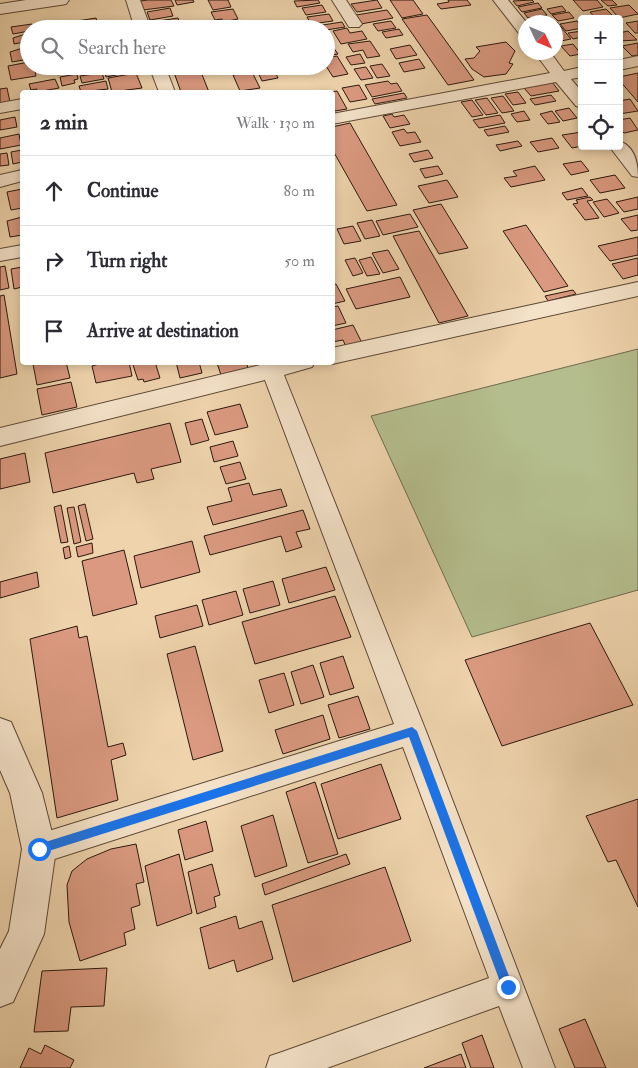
<!DOCTYPE html>
<meta charset="utf-8">
<style>
:root{--surface:#fff;--page:#f2f2f3;--text:#2b2b33;--muted:#7c7c81;--line:#e1e1e2}
body{margin:0;font-family:"IM FELL Double Pica",serif;background:var(--page);color:var(--text)}
.controls{position:absolute;right:15px;top:15px;display:grid;overflow:hidden;border-radius:5px;box-shadow:0 2px 8px #0003}
.controls button{width:45px;height:45px;display:grid;place-items:center;padding:0;border:0;border-bottom:1px solid var(--line);background:var(--surface);color:var(--text);font:25px sans-serif}
.compass{position:absolute;left:518px;top:15px;width:45px;height:45px;border-radius:50%;background:var(--surface);box-shadow:0 2px 8px #0003;rotate:134deg}
.stop{position:absolute;width:15px;height:15px;margin:-11px;border:4px solid #1a73e8;border-radius:50%;background:#fff}
.stop.end{background:#1a73e8;border-color:#fff;box-shadow:0 1px 5px #0008}
.list{margin:0;padding:0;list-style:none}
h2{display:flex;justify-content:space-between;align-items:center;height:65px;margin:0;padding:0 20px;font-size:21px}
h2 small{font-size:16px;font-weight:400;color:var(--muted)}
.list li{display:grid;grid-template-columns:32px 1fr auto;gap:15px;align-items:center;box-sizing:border-box;height:70px;padding:0 20px;border-top:1px solid var(--line)}
.list b{display:block;font-size:19px;white-space:nowrap}
.list em{font-size:16px;font-style:normal;color:var(--muted)}
.icon{flex:none;width:28px;height:28px;fill:none;stroke:currentColor;stroke-width:2;stroke-linecap:round;stroke-linejoin:round}
.map{position:relative;flex:none;width:638px;height:1068px;overflow:hidden}
.search{position:absolute;background:var(--surface);box-shadow:0 2px 8px #0003;left:20px;top:20px;width:315px;height:55px;display:flex;align-items:center;gap:12px;box-sizing:border-box;padding:0 18px;border-radius:28px;color:var(--muted);font-size:19px}
.panel{position:absolute;background:var(--surface);box-shadow:0 2px 8px #0003;left:20px;top:90px;width:315px;height:275px;border-radius:5px}
.map>svg:first-child{display:block}
.green{fill:#b4bd8d;stroke:#706b4e}
.building{fill:#da9980;stroke:#2b190e}
.lines{fill:none;stroke-linecap:round;stroke-linejoin:round}
.minor-casing{stroke:#5c4836;stroke-width:2}
.tertiary-casing{stroke:#5c4836;stroke-width:2}
.minor{fill:#f4e2c9;fill-rule:evenodd}
.tertiary{fill:#f4e2c9;fill-rule:evenodd}
.route{fill:#1a73e8}
</style>
<div class="map">
<svg width="638" height="1068" viewBox="0 0 638 1068">
<rect width="100%" height="100%" fill="#eed3ac"/>
<filter id="stains"><feTurbulence type="fractalNoise" baseFrequency=".004" numOctaves="4"/><feColorMatrix values="0 0 0 0 .2 0 0 0 0 .09 0 0 0 0 .02 0 0 0 .5 -.17"/></filter>
<radialGradient id="worn" r=".72"><stop offset=".6" stop-color="#630" stop-opacity="0"/><stop offset="1" stop-color="#630" stop-opacity=".3"/></radialGradient>
<!-- green -->
<path class="green" d="M638,349v241l-166,47 -101,-221z"/>
<!-- building -->
<g class="building">
<path d="M148,0h23l3,6 -31,4 -3,-9z"/>
<path d="M175,0h18l1,2 -17,3z"/>
<path d="M208,0h20l3,7 -18,3z"/>
<path d="M318,0l2,3 -23,4 -3,-6z"/>
<path d="M377,0l5,8 -25,4 -6,-8z"/>
<path d="M390,0h23l10,14 -21,4z"/>
<path d="M448,0h19l4,5 -30,4 -4,-5 12,-2z"/>
<path d="M532,0l2,2 -17,4 -4,-5z"/>
<path d="M573,0h24l6,7 -20,4z"/>
<path d="M601,0h11l5,5 -9,1z"/>
<path d="M538,3l4,5 -20,4 -4,-5z"/>
<path d="M322,5l4,7 -20,3 -4,-7z"/>
<path d="M629,5l9,9 -19,4 -9,-10z"/>
<path d="M562,6l4,5 -15,3 -4,-5z"/>
<path d="M170,8l3,8 -23,4 -3,-8z"/>
<path d="M233,9l5,10 -15,3 -1,-3 -7,1 -4,-8z"/>
<path d="M542,9l5,6 -19,3 -4,-5z"/>
<path d="M606,9l9,9 -19,1 -6,-7z"/>
<path d="M387,10l6,8 -32,6 -5,-9z"/>
<path d="M569,12l5,6 -16,3 -6,-6z"/>
<path d="M329,14l4,7 -22,3 -4,-7z"/>
<path d="M427,15l47,65 -26,5 -46,-66z"/>
<path d="M547,16l5,6h-17l-4,-3z"/>
<path d="M96,18l4,11h-54l-1,-3z"/>
<path d="M178,18l2,6 -26,4 -2,-6z"/>
<path d="M391,21l5,7 -18,3 -5,-7z"/>
<path d="M577,21l5,7 -16,3 -6,-7z"/>
<path d="M638,21v12h-3l-9,-10z"/>
<path d="M201,22l3,7h-16l-1,-4z"/>
<path d="M342,22l3,5 -19,3 -16,-3z"/>
<path d="M555,22h2l14,17 -15,3z"/>
<path d="M32,24l1,5h-4v2l-16,3 -2,-7z"/>
<path d="M347,28l3,5 12,-2 5,8 -26,5 -8,-13z"/>
<path d="M399,29l4,6 -17,3 -4,-6z"/>
<path d="M582,31v6l-9,2 -5,-6z"/>
<path d="M628,31l9,9 -18,1v-8z"/>
<path d="M29,33v8l-15,3 -1,-6z"/>
<path d="M370,41l10,15 -13,2 -4,-8 -10,2 -5,-8z"/>
<path d="M506,42l9,9 -6,12 4,1 -7,10 -22,3 -12,-8 -7,-10 9,-1 6,-7 -4,-4z"/>
<path d="M638,43v12l-6,1 -10,-10z"/>
<path d="M573,44l8,10 -11,2 -9,-10z"/>
<path d="M410,45l7,10 -21,4 -6,-10z"/>
<path d="M29,46v13l-17,3 -2,-10z"/>
<path d="M333,47l5,7 -12,2v-7z"/>
<path d="M360,54l5,9 -14,2 -5,-8z"/>
<path d="M337,56l11,18 -15,3 -7,-11v-8z"/>
<path d="M419,59l6,9 -21,4 -5,-9z"/>
<path d="M29,62v4h5l2,10 -25,4 -3,-14z"/>
<path d="M382,64l8,12 -13,2 -7,-12z"/>
<path d="M44,66h32l-18,9z"/>
<path d="M124,66l2,7 -20,4 -2,-7z"/>
<path d="M198,66l2,3 8,-2 2,3 -9,2 8,20h-28l-9,-25z"/>
<path d="M272,66l6,12 -16,3 -6,-13z"/>
<path d="M366,67l7,11 -12,2 -7,-11z"/>
<path d="M252,72l8,16 -20,3 -7,-16z"/>
<path d="M102,73l2,6 -22,4 -2,-7z"/>
<path d="M136,73l6,15 -30,4 -4,-14z"/>
<path d="M638,73v29l-19,-22v-3z"/>
<path d="M77,74l1,5 -4,1 1,3 -13,3 -2,-9z"/>
<path d="M55,79l4,9 -22,4v-3l-6,1 -2,-6z"/>
<path d="M106,81l2,8 -27,3 -2,-6z"/>
<path d="M388,81l3,3 6,-1 5,8 -30,6 -7,-12z"/>
<path d="M552,82l7,9 -28,5 -7,-8z"/>
<path d="M359,85l8,14 -17,3 -8,-14z"/>
<path d="M7,88l3,14 -10,2v-15z"/>
<path d="M337,91l10,18 -12,2 -3,-4v-15h-2z"/>
<path d="M518,92l8,11 -13,2 -8,-11z"/>
<path d="M404,93l3,5 -32,6 -3,-5z"/>
<path d="M551,95l5,6 -21,4 -5,-6z"/>
<path d="M503,96l11,15 -12,2 -11,-15z"/>
<path d="M487,98l11,15 -12,2 -11,-15z"/>
<path d="M630,99l8,12 -19,3v-13z"/>
<path d="M472,100l11,15 -11,2 -11,-15z"/>
<path d="M569,108l8,10 -14,3 -8,-10z"/>
<path d="M524,111l6,9 -13,2 -6,-8z"/>
<path d="M552,111l8,11 -12,2 -8,-10z"/>
<path d="M392,114l2,3 10,-2 6,9 -20,4 -7,-12z"/>
<path d="M500,115l5,8 -26,5 -6,-8z"/>
<path d="M15,117l2,10 -17,3v-10z"/>
<path d="M630,118l8,12 -14,3 -5,-5v-8z"/>
<path d="M350,123l47,82 -30,6 -35,-62v-22z"/>
<path d="M505,126l4,6 -21,4 -4,-6z"/>
<path d="M404,129l3,4 8,-1 6,10 -21,4 -8,-14z"/>
<path d="M582,132v14l-10,2 -10,-13z"/>
<path d="M19,134l2,11 -21,4v-11z"/>
<path d="M552,138l7,10 -21,4 -8,-10z"/>
<path d="M518,141l4,5 -22,5 -4,-6z"/>
<path d="M22,150v12l-9,2 -2,-12z"/>
<path d="M428,150l5,8 -19,4 -5,-8z"/>
<path d="M7,153l2,12 -9,1v-12z"/>
<path d="M581,161l8,10 -18,4 -8,-11z"/>
<path d="M438,166l5,8 -18,4 -5,-9z"/>
<path d="M535,166l10,14 -34,7 -7,-9 13,-2 -4,-5z"/>
<path d="M615,175l10,13 -25,5 -10,-13z"/>
<path d="M447,180l11,17 -29,6 -11,-17z"/>
<path d="M582,188l6,8 -21,4 -5,-7z"/>
<path d="M22,189v19l-11,2 -4,-18z"/>
<path d="M590,197l3,3 -6,1 12,17 -14,2 -12,-16 5,-1 -2,-3z"/>
<path d="M638,197v12l-14,3 -8,-10z"/>
<path d="M607,199l12,14 -15,4 -11,-15z"/>
<path d="M441,204l27,44 -29,6 -26,-44z"/>
<path d="M410,214l8,13 -35,8 -7,-14z"/>
<path d="M638,215v15l-7,1 -10,-12z"/>
<path d="M22,217v18l-12,2 -3,-16z"/>
<path d="M372,220l8,16 -15,3 -8,-16z"/>
<path d="M526,225l42,61 -24,6 -41,-61z"/>
<path d="M353,226l8,15 -17,3 -7,-15z"/>
<path d="M419,231l49,85 -29,7 -46,-87z"/>
<path d="M638,237v18l-28,6 -12,-15z"/>
<path d="M388,250l11,19 -16,4 -11,-20z"/>
<path d="M371,257l9,17 -13,2 -8,-16z"/>
<path d="M355,258l8,15 -10,3 -8,-16z"/>
<path d="M638,258v17l-15,4 -11,-15z"/>
<path d="M5,266l4,22 -9,2v-23z"/>
<path d="M22,267v20l-8,2 -3,-20z"/>
<path d="M400,277l10,20 -54,12 -10,-20z"/>
<path d="M336,284l9,17 -13,3v-19z"/>
<path d="M573,290l3,4 -28,7 -3,-5z"/>
<path d="M4,295l13,79 -17,4v-82z"/>
<path d="M338,306l8,17 -14,3v-19z"/>
<path d="M353,325l10,20 -16,4 -4,-9 -11,2v-12z"/>
<path d="M41,362h25l4,16 -33,7 -4,-21z"/>
<path d="M106,362h23l3,14 -36,7 -4,-17z"/>
<path d="M132,362h23l5,16 -16,4 -1,-3 -5,1z"/>
<path d="M176,362h23l3,11 -22,5z"/>
<path d="M246,362l2,6 -27,7 -4,-12z"/>
<path d="M71,382l6,25 -35,8 -5,-26z"/>
<path d="M240,404l8,23 -33,8 -8,-23z"/>
<path d="M202,419l7,21 -18,5 -6,-22z"/>
<path d="M170,423l11,39 -30,7 3,10 -17,4 -3,-10 -81,20 -8,-40z"/>
<path d="M233,441l5,15 -24,6 -4,-15z"/>
<path d="M25,453l5,29 -30,7v-30z"/>
<path d="M240,462l6,17 -20,5 -6,-17z"/>
<path d="M249,483l4,12 28,-6 6,17 -74,19 -6,-18 25,-6 -4,-13z"/>
<path d="M85,504l8,35 -7,2 -8,-35z"/>
<path d="M61,505l7,37 -7,1 -7,-36z"/>
<path d="M74,507l7,35 -7,2 -7,-36z"/>
<path d="M303,510l7,19 -14,3 6,15 -16,5 -5,-16 -71,19 -6,-19z"/>
<path d="M192,541l8,31 -59,16 -7,-32z"/>
<path d="M92,543l1,10 -15,4 -2,-10z"/>
<path d="M69,546l2,11 -6,2 -2,-11z"/>
<path d="M124,550l13,54 -44,12 -11,-55z"/>
<path d="M326,567l9,23 -46,13 -7,-24z"/>
<path d="M37,572l2,15 -39,11v-16z"/>
<path d="M273,581l7,24 -30,8 -7,-24z"/>
<path d="M236,591l7,24 -34,10 -7,-25z"/>
<path d="M335,596l16,41 -96,27 -13,-42z"/>
<path d="M197,605l6,21 -43,12 -5,-22z"/>
<path d="M590,623l43,82 -131,41 -37,-86z"/>
<path d="M77,626l2,12 8,-2 21,111 15,-4 3,12 -15,5 7,40 -61,18 -27,-179z"/>
<path d="M195,646l28,105 -30,9 -26,-106z"/>
<path d="M343,656l11,32 -24,7 -10,-32z"/>
<path d="M313,665l11,32 -23,7 -10,-32z"/>
<path d="M284,673l10,32 -25,8 -10,-33z"/>
<path d="M358,696l12,33 -31,9 -11,-33z"/>
<path d="M323,715l7,24 -47,15 -8,-24z"/>
<path d="M381,764l20,55 -63,20 -17,-55z"/>
<path d="M315,782l23,72 -30,9 -22,-71z"/>
<path d="M638,799v108l-22,-47 -8,2 -22,-46z"/>
<path d="M273,815l14,51 -32,11 -14,-51z"/>
<path d="M206,821l7,30 -28,9 -7,-30z"/>
<path d="M136,844l8,38 -8,2 4,21 -9,3 4,21 -11,4 2,12 -46,16 -11,-39 -2,-37 5,-14 15,-12 24,-10z"/>
<path d="M179,854l13,59 -35,13 -12,-60z"/>
<path d="M346,854l4,10 -85,31 -3,-11z"/>
<path d="M212,864l8,31 -6,2 2,10 -19,7 -9,-42z"/>
<path d="M385,867l26,74 -118,41 -21,-77z"/>
<path d="M236,916l3,13 23,-8 11,38 -36,13 -3,-12 -25,9 -9,-41z"/>
<path d="M107,968l-3,38 -33,1 -3,24 -34,1 8,-61z"/>
<path d="M585,1019l21,49h-31l-16,-39z"/>
<path d="M482,1035l12,33h-23l-9,-25z"/>
<path d="M45,1045l29,15 -4,8h-50l9,-20 12,6z"/>
<path d="M461,1054l5,14h-42z"/>
</g>
<g class="lines">
<defs>
<g id="minor">
<path d="M126,0h14l11,29h-16z"/>
<path d="M332,0h14l16,24 -3,3h-10z"/>
<path d="M493,0h15l18,22v15l-5,-1z"/>
<path d="M534,52h16l14,19 18,-4v10l-11,2 11,13v16l-6,-2 -20,-24 -224,42v-10l218,-41z"/>
<path d="M638,56v10l-19,4v-10z"/>
<path d="M149,66h16l10,26h-16z"/>
<path d="M22,99v10l-22,4v-10z"/>
<path d="M619,141c16,5 19,23 19,36l-6,-1 -23,-30h10z"/>
<path d="M22,170v11l-22,6v-12z"/>
<path d="M22,245v12l-22,4v-12z"/>
<path d="M638,282v14l-306,68 -4,-2h4v-14z"/>
<path d="M259,362h56l-3,5 -28,8 142,356 129,337h-32l-24,-62 -172,62h-61l4,-12 12,-4 207,-74 -86,-231 -364,117 -10,-5 -5,-10 5,-10 10,-5 355,-110 -129,-344 -265,66v-18l260,-63z"/>
</g>
<g id="tertiary">
<path d="M26,0h43l-3,4 -6,1 -60,9v-10z"/>
<path d="M0,718l11,4 31,71 14,56 -12,85 -31,68 -13,5v-58l9,-18 13,-82 -12,-56 -10,-23z"/>
</g>
</defs>
<!-- minor casing -->
<use href="#minor" class="minor-casing"/>
<!-- tertiary casing -->
<use href="#tertiary" class="tertiary-casing"/>
<!-- minor -->
<use href="#minor" class="minor"/>
<!-- tertiary -->
<use href="#tertiary" class="tertiary"/>
</g>
<!-- route -->
<path class="route" d="M412,727l5,4 96,256 -5,5 -6,-5 -93,-250 -370,117 -5,-5 5,-5z"/>
<rect width="100%" height="100%" filter="url(#stains)"/>
<rect width="100%" height="100%" fill="url(#worn)"/>
</svg>
<div class="controls">
<button>+</button>
<button>−</button>
<button><svg class="icon" aria-label="locate" viewBox="0 0 24 24"><circle cx="12" cy="12" r="6"/><path d="M12 2v4M12 18v4M2 12h4M18 12h4"/></svg></button>
</div>
<svg class="compass" viewBox="-18 -18 36 36"><path d="M0-13l5 13h-10z" fill="#e53935"/><path d="M0 13l5-13h-10z" fill="#7c7c81"/></svg>
<div class="stop" style="left:39px;top:849px"></div>
<div class="stop end" style="left:508px;top:987px"></div>
<div class="search"><svg class="icon" aria-label="search" viewBox="0 0 24 24"><circle cx="10" cy="10" r="6"/><path d="M15 15l6 6"/></svg>Search here</div>
<section class="panel">
<h2>2 min<small>Walk · 130 m</small></h2>
<ul class="list">
<li><svg class="icon" aria-label="ahead" viewBox="0 0 24 24"><path d="M12 20V5M6 11l6-6 6 6"/></svg><div><b>Continue</b></div><em>80 m</em></li>
<li><svg class="icon" aria-label="right" viewBox="0 0 24 24"><path d="M7 20v-9h11M14 6l5 5-5 5"/></svg><div><b>Turn right</b></div><em>50 m</em></li>
<li><svg class="icon" aria-label="arrive" viewBox="0 0 24 24"><path d="M6 21V4h12l-3 4 3 4H6"/></svg><div><b>Arrive at destination</b></div></li>
</ul>
</section>
</div>
